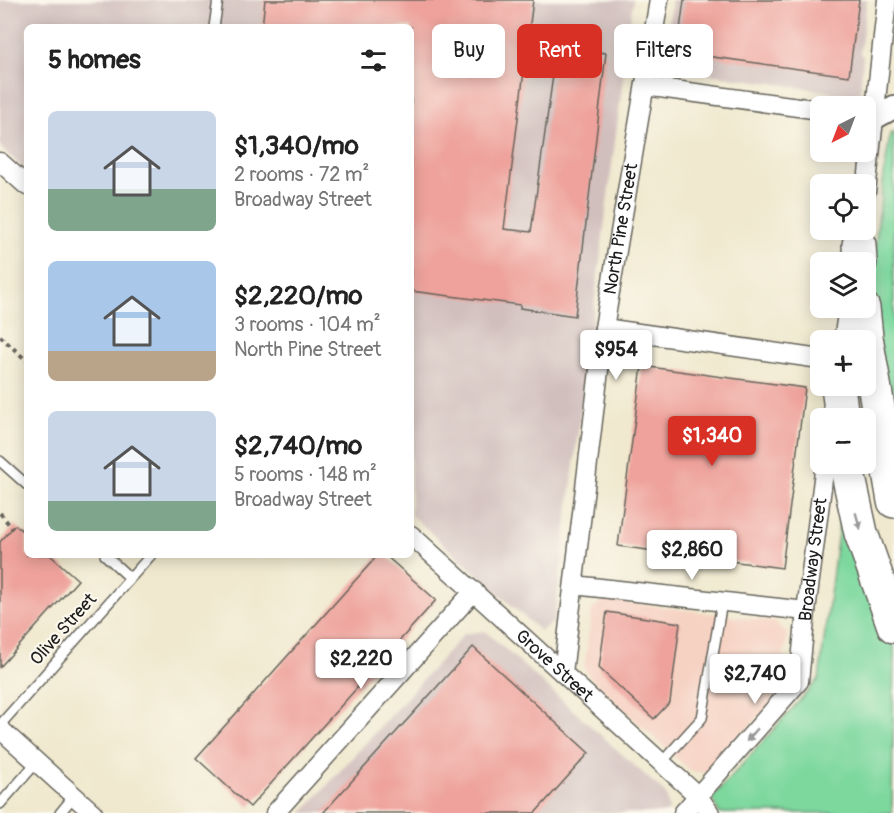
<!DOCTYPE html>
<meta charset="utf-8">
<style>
:root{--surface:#fff;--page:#f6f6f6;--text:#222;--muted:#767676;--accent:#d93025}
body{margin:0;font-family:Pangolin,sans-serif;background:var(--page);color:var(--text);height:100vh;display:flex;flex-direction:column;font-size:22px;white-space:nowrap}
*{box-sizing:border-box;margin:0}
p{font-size:20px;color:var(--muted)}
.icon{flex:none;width:33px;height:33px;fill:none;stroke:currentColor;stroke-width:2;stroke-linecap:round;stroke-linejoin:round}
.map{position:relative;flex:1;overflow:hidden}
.details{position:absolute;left:24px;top:24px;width:390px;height:534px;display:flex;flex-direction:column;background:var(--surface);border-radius:9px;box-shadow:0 3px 15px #0003}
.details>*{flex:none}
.guide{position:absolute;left:432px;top:24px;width:372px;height:54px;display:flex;gap:12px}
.needle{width:39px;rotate:222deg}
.controls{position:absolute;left:810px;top:96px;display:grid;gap:12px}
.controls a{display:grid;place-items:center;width:66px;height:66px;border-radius:9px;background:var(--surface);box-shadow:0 3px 15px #0003;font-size:30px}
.price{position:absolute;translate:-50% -51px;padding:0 14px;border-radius:6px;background:#fff;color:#222;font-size:20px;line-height:39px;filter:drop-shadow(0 2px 3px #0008)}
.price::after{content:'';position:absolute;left:50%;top:36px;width:18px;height:14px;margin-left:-9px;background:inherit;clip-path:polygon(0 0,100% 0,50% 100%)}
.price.selected{background:var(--accent);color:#fff}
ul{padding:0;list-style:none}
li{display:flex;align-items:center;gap:18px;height:150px;padding:0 24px}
li span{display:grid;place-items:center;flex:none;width:168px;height:120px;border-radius:9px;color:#555}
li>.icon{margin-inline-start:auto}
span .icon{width:72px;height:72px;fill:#fffc;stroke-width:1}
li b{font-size:26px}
h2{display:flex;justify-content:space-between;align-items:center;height:72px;padding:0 24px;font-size:26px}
.pill{padding:0 21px;border-radius:9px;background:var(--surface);box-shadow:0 3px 15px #0003;font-size:21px;line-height:54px}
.pill.selected{background:var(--accent);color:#fff}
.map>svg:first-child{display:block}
.built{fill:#f6d2c3}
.industrial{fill:#d1bfbd}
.green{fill:#7dd89e;stroke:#4c7a5d;stroke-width:1.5}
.building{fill:#eea29b}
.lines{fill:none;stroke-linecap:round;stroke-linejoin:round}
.service-casing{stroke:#66645b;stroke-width:12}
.minor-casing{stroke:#66645b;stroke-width:21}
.tertiary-casing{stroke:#66645b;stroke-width:26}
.motorway-casing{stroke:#66645b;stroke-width:36}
.path{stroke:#66645b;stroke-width:4;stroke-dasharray:4.5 4.5;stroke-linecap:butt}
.service{stroke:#fff;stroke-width:9}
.minor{stroke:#fff;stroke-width:18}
.tertiary{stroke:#fff;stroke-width:22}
.motorway{stroke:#fff;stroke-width:33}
.oneway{fill:#999}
.labels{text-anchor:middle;stroke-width:4.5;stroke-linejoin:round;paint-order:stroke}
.street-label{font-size:18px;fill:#1c1c1c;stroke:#fbf7ec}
</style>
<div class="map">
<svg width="894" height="813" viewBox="0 0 894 813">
<rect width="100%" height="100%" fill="#fbf7ec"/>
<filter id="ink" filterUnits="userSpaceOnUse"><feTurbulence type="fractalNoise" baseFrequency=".0167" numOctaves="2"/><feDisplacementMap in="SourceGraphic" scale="12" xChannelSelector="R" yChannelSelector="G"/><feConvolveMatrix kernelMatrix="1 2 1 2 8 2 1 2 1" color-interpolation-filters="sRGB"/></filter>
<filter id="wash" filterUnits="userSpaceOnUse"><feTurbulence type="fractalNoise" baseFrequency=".008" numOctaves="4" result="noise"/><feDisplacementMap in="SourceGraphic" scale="24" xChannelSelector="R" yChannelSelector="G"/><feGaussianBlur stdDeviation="1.35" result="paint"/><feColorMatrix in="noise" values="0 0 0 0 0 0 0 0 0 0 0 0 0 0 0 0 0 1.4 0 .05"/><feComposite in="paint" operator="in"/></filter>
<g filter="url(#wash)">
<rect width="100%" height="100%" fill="#f0e9cf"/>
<polygon class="built" points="603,599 775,622 788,634 777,692 769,705 707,773 690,771 591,679 584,668 592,610"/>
<g class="industrial">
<polygon points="0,0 633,0 554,622 540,631 411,515 411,27 27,27 27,171 0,147"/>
<polygon points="672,0 867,0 860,53 863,57 860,93 854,95 674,69 665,59"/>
<polygon points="485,631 666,794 669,810 666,813 302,813 464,634"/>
</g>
<g class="green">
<path d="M 894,132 L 894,432 C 888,403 880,374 876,346 C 867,275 880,204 890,134 Z"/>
<polygon points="841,509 894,643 892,813 719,813 712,798 819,679"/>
</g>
<g id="blocks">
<g class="building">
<polygon points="265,0 533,0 504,229 531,232 557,47 606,53 575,316 520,308 520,305 411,291 411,27 262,27"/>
<polygon points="684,0 859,0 849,76 677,52"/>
<polygon points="642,366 805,388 782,568 618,546"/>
<polygon points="15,525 27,535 27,555 50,555 78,580 0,667 0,542"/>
<polygon points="378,555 385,555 436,600 250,807 196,758"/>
<polygon points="607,612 680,623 670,702 654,719 599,668"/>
<polygon points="473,647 589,753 535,813 323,813"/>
</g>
</g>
</g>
<g filter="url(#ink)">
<use href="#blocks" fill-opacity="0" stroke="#66645b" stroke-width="1.5"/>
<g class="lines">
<g class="service-casing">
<g id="service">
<polyline points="214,27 218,0"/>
<polyline points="0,461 27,485"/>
<polyline points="105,555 130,578"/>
<polyline points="0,725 151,555"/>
<polyline points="662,762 702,718 722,602"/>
<polyline points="0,804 37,762"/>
<polyline points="60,813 74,796"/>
</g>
</g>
<g class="minor-casing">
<g id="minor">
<polyline points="645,86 820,110"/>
<polyline points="0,162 27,186"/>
<polyline points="866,192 887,0"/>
<polyline points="604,328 820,359"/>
<polyline points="843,340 848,308"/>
<path id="s1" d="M 411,535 L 698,796 L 710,813"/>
<polyline points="574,585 806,611"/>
<path id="s2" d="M 563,673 L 604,328 L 659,0"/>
<polyline points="0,729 93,813"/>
<polyline points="275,813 474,591"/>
<path id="s3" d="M 683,813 L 799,681 L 806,611 L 825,464"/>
</g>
</g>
<g class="tertiary-casing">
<polyline id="tertiary" points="876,117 894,107"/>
</g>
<g class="motorway-casing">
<g id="motorway">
<polyline points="859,245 860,262"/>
<polyline points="863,308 866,337 894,501"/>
<polyline points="838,386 842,418"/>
<polyline points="846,464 861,533 894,626"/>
</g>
</g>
<g class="path">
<polyline points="0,336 27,361"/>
<polyline points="0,513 12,528"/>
<polyline points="22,530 27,523"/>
</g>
<use href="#service" class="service"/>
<use href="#minor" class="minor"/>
<use href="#tertiary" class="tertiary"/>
<use href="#motorway" class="motorway"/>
</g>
<defs><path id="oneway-solid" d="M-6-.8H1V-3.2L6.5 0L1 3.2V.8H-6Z" transform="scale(1.5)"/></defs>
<g class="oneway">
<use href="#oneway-solid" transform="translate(858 521) rotate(74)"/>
<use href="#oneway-solid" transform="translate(752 735) rotate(131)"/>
</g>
</g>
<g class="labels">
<g class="street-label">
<text dy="6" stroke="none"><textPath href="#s2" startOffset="448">North Pine Street</textPath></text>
<text dy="6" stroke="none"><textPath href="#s3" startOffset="298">Broadway Street</textPath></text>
<text transform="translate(63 629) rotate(-48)" y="6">Olive Street</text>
<text dy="6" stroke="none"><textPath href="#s1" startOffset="194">Grove Street</textPath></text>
</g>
</g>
</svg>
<div class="controls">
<a><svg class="needle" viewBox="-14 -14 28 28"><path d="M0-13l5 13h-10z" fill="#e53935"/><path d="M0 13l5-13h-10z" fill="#767676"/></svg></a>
<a><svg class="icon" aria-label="locate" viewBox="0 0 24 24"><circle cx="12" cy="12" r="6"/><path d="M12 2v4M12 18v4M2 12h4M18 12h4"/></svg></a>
<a><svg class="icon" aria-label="layers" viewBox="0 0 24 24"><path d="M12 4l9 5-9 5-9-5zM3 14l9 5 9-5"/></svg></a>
<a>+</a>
<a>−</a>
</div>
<b class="price" style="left:616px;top:381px">$954</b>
<b class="price selected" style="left:712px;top:467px">$1,340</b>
<b class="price" style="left:692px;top:581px">$2,860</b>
<b class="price" style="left:361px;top:690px">$2,220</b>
<b class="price" style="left:755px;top:705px">$2,740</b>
<div class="guide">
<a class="pill">Buy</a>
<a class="pill selected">Rent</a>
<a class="pill">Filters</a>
</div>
<section class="details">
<h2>5 homes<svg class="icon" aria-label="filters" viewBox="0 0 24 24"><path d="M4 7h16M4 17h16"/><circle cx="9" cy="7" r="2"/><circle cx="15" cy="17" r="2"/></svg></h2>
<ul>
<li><span style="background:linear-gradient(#c9d6e8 65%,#7fa58c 0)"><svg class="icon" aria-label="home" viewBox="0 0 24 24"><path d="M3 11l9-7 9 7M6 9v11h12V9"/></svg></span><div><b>$1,340/mo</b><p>2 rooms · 72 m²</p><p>Broadway Street</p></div></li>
<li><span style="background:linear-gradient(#a9c7e8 75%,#b9a48a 0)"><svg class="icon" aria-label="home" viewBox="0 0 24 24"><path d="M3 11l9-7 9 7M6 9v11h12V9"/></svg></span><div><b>$2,220/mo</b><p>3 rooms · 104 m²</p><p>North Pine Street</p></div></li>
<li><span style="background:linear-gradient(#c9d6e8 75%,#7fa58c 0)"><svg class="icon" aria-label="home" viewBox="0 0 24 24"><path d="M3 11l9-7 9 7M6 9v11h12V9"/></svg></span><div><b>$2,740/mo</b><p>5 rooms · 148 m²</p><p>Broadway Street</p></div></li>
</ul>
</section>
</div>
